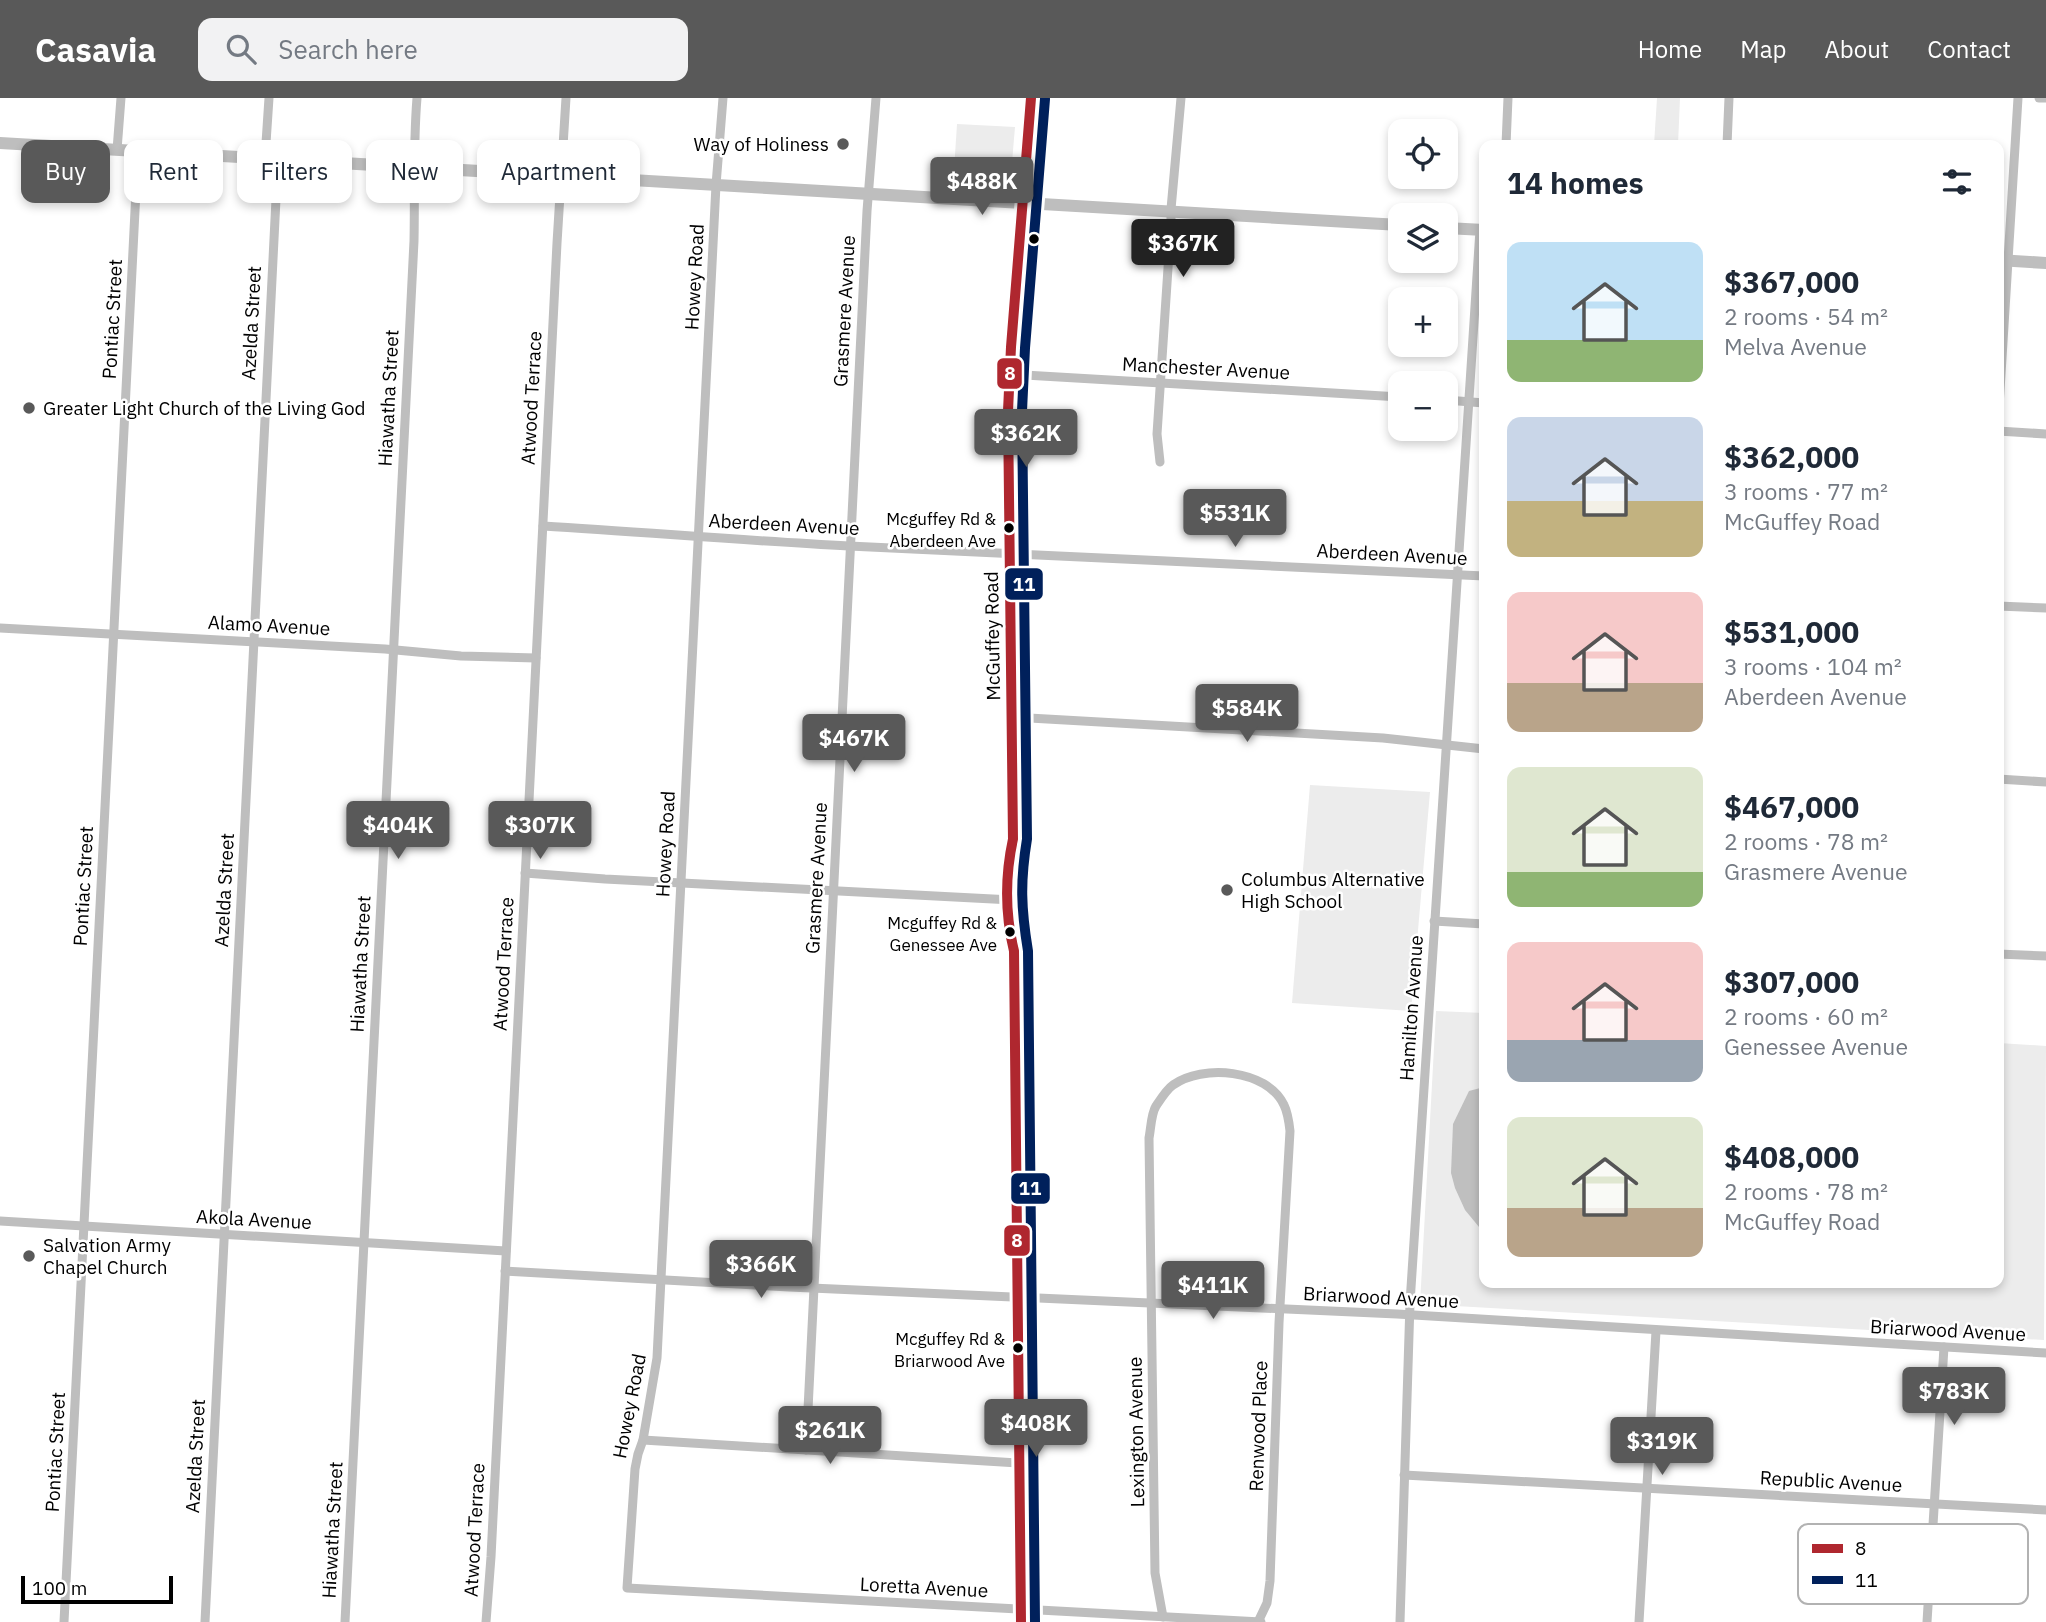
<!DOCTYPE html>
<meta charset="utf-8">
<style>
:root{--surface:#fff;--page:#f2f2f3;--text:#1f2937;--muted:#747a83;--accent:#595959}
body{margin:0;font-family:"IBM Plex Sans",sans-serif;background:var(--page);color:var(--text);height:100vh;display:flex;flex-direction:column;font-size:26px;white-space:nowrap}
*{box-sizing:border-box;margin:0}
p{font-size:23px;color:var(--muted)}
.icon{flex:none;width:38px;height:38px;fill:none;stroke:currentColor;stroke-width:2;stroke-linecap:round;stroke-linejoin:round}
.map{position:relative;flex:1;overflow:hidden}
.details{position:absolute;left:1479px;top:42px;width:525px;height:1148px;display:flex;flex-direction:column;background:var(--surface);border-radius:14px;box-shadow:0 4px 10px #0003}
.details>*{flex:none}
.guide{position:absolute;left:21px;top:42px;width:665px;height:63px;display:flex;gap:14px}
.tools{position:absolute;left:1388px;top:21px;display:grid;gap:14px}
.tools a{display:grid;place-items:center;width:70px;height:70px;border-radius:14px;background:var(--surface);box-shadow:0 4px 10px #0003;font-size:35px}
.scale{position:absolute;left:21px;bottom:18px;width:152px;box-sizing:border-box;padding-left:7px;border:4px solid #000;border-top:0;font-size:19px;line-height:24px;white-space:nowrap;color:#000;-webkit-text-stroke:5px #fff;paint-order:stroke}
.price{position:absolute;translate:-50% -60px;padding:0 16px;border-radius:7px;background:var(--accent);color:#fff;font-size:23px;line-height:46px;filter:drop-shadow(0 2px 4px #0008)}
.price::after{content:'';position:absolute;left:50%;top:42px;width:21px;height:16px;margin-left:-10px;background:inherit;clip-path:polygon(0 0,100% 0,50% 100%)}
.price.on{background:#222;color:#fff}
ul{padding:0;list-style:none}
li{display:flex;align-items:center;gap:21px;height:175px;padding:0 28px}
li span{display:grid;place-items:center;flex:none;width:196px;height:140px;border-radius:14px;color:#555}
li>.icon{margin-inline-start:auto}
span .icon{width:84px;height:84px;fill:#fffc;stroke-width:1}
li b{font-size:30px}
h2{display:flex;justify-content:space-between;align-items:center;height:84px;padding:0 28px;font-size:30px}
.chip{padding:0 24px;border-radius:14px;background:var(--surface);box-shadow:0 4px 10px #0003;font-size:24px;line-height:63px}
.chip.on{background:var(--accent);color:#fff}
header{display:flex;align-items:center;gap:42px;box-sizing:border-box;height:98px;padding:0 35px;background:var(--accent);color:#fff}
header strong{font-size:33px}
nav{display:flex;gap:38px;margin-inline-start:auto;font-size:24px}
.search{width:490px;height:63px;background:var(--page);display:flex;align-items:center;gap:18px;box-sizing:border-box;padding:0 24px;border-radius:14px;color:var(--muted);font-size:26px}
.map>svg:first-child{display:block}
.green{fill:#ececec}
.water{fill:#bfbfbf}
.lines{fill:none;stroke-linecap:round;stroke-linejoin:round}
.minor{stroke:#bebebe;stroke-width:9}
.tertiary{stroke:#bebebe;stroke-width:12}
.bus-1-casing{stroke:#fff;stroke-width:16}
.bus-2-casing{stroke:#fff;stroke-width:16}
.bus-1{stroke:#af272f;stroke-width:10}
.bus-2{stroke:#00205b;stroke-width:10}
.poi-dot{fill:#595959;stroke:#fff;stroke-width:2.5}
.bus-dot{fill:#000;stroke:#fff;stroke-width:2.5}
.labels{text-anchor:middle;stroke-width:5;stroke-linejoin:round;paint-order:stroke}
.bus-label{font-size:17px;fill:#000;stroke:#fff;text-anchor:end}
.poi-label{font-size:19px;fill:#000;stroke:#fff;text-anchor:start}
.street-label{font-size:19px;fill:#000;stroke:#fff}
.key{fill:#fff;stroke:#b2b2b2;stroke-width:2}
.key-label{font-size:19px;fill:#000}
.line-badge{stroke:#fff;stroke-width:2.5}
.badge-label{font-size:19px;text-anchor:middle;font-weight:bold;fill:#fff}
</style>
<header>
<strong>Casavia</strong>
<div class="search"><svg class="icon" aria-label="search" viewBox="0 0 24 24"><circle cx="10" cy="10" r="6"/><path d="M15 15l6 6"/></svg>Search here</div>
<nav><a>Home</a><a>Map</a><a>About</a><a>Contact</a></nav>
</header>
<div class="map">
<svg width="2046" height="1524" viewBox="0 0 2046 1524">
<rect width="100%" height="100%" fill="#fff"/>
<g class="green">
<polygon points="1657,0 1680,0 1678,47 1654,47"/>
<polygon points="957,26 1015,29 1010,88 1008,91 953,88"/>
<polygon points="1310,687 1430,694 1411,913 1292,905"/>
<polygon points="1436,913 1484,915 1484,1185 1998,1185 1999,945 2046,948 2044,1242 1420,1206"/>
</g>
<polygon class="water" points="1484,989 1484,1135 1465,1112 1455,1090 1451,1075 1453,1026 1469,993"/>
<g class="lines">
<g class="minor">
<polyline points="723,0 716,87 657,1260 643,1342 638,1356 635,1371 627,1490 1261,1524"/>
<polyline points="2039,0 2046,0"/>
<polyline points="1506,47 1508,0"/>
<polyline points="1727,47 1729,0"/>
<polyline points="117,52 121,0"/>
<polyline points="265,60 269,0"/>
<polyline points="1009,276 1400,299"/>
<polyline points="1446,302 1484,305"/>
<polyline points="1998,325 2018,0"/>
<polyline points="1998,333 2046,336"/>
<polyline points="1160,364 1157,336 1171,125 1171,111 1181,0"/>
<path d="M 543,428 C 645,434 747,443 849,448 C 1061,459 1272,467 1484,478"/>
<polyline points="1998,508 2046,510"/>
<polyline points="0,530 385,551 461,558 536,560"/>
<polyline points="1012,619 1383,640 1484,651"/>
<polyline points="1998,681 2046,684"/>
<polyline points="525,775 605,781 1012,802"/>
<polyline points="1434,823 1484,826"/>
<polyline points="1998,856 2046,858"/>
<polyline points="0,1123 506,1153"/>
<polyline points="505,1173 789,1189 1397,1216 2046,1255"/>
<polyline points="643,1342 1019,1365"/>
<polyline points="806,1352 867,113 876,0"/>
<polyline points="1404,1377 2046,1412"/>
<path d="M 1163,1519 L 1155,1475 L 1149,1040 C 1151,1030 1151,1016 1156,1008 C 1160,1002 1167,991 1173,987 C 1202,966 1267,971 1284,1007 C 1288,1015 1289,1024 1290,1033 L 1279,1225 L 1270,1483 L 1267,1505 L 1258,1524"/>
<polyline points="64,1524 138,53"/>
<polyline points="205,1524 278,61"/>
<path d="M 345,1524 L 414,143 C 415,95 413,48 417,0"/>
<polyline points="486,1524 491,1459 557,145 566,0"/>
<polyline points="1400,1524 1410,1205 1480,132"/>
<polyline points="1639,1524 1656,1233"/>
<polyline points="1927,1524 1944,1249"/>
</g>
<g class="tertiary">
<polyline points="0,45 1400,127"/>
<polyline points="1446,130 1484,132"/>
<polyline points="1998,162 2046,165"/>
<path d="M 1013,742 C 1023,771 1021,823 1014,853 L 1021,1524"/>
<path d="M 1014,853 C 1005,821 1004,774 1013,741 L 1008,313 L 1011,249 L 1031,0"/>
</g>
<g class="bus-1-casing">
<path id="bus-1" d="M 1021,1524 L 1014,853 C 1005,816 1005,778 1013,741 L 1008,313 L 1011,249 L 1031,0"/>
</g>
<g class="bus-2-casing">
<path id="bus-2" d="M 1035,1524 L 1028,853 C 1021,810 1020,784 1027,741 L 1022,313 L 1025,250 L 1045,1"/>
</g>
<use href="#bus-1" class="bus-1"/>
<use href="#bus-2" class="bus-2"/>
</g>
<g class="poi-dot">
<circle cx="843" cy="46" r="7"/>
<circle cx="29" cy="310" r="7"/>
<circle cx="1227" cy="792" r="7"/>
<circle cx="29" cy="1158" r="7"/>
</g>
<g class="bus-dot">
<circle cx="1034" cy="141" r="6"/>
<circle cx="1009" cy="430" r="6"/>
<circle cx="1010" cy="834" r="6"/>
<circle cx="1018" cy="1250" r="6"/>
</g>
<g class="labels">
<g class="bus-label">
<text x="996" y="427">Mcguffey Rd &amp;<tspan x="996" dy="22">Aberdeen Ave</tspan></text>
<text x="997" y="831">Mcguffey Rd &amp;<tspan x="997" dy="22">Genessee Ave</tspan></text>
<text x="1005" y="1247">Mcguffey Rd &amp;<tspan x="1005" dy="22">Briarwood Ave</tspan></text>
</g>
<g class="poi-label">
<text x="829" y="53" text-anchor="end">Way of Holiness</text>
<text x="43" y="317">Greater Light Church of the Living God</text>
<text x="1241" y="788">Columbus Alternative<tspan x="1241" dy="22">High School</tspan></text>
<text x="43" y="1154">Salvation Army<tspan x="43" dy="22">Chapel Church</tspan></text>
</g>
<g class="street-label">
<text transform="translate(694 179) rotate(-87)" y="7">Howey Road</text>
<text transform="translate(844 213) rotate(-87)" y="7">Grasmere Avenue</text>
<text transform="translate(112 221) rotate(-87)" y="7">Pontiac Street</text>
<text transform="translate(251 225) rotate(-87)" y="7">Azelda Street</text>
<text transform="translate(1206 270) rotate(3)" y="7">Manchester Avenue</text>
<text transform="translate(388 300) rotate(-87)" y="7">Hiawatha Street</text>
<text transform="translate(531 300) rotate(-87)" y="7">Atwood Terrace</text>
<text transform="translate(784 426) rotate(3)" y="7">Aberdeen Avenue</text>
<text transform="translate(1392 456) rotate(3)" y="7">Aberdeen Avenue</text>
<text transform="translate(269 527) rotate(3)" y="7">Alamo Avenue</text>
<text transform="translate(992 538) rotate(-91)" y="7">McGuffey Road</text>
<text transform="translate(665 746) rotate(-87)" y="7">Howey Road</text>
<text transform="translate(816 780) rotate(-87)" y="7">Grasmere Avenue</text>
<text transform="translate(83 788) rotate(-87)" y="7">Pontiac Street</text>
<text transform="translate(224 792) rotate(-87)" y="7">Azelda Street</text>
<text transform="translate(360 866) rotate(-87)" y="7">Hiawatha Street</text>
<text transform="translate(503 866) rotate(-87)" y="7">Atwood Terrace</text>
<text transform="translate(1411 910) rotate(-86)" y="7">Hamilton Avenue</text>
<text transform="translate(254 1121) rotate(3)" y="7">Akola Avenue</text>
<text transform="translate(1381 1199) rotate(3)" y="7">Briarwood Avenue</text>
<text transform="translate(1948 1232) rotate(3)" y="7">Briarwood Avenue</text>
<text transform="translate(629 1308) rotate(-79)" y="7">Howey Road</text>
<text transform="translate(1258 1328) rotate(-88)" y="7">Renwood Place</text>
<text transform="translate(1136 1334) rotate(-91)" y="7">Lexington Avenue</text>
<text transform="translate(55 1354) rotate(-87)" y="7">Pontiac Street</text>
<text transform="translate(195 1358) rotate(-87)" y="7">Azelda Street</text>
<text transform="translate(1831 1383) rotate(3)" y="7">Republic Avenue</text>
<text transform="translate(332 1432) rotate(-87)" y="7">Hiawatha Street</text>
<text transform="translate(474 1432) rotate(-87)" y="7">Atwood Terrace</text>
<text transform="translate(924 1489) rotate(3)" y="7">Loretta Avenue</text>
</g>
</g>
<rect x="1798" y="1426" width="230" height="80" rx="10" class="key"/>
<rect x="1812" y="1446" width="31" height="9" fill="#af272f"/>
<rect x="1812" y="1478" width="31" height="8" fill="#00205b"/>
<g class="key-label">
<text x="1855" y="1457">8</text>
<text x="1855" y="1489">11</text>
</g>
<g class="line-badge">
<rect x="996" y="259" width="27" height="33" rx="7" fill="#af272f"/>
<rect x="1004" y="469" width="40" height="34" rx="7" fill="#00205b"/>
<rect x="1010" y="1074" width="41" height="33" rx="7" fill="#00205b"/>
<rect x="1003" y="1126" width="28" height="33" rx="7" fill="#af272f"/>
</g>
<g class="badge-label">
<text x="1010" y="282">8</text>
<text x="1024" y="493">11</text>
<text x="1030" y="1097">11</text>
<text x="1017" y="1149">8</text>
</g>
</svg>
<div class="tools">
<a><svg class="icon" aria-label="locate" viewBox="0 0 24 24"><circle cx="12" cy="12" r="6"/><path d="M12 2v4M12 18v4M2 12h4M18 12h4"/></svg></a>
<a><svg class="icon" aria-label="layers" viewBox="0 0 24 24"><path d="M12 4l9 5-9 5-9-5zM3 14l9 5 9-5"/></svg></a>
<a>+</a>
<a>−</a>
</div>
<div class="scale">100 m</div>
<b class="price" style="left:982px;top:119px">$488K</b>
<b class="price on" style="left:1183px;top:181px">$367K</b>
<b class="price" style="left:1026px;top:371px">$362K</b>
<b class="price" style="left:1235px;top:451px">$531K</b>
<b class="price" style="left:1247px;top:646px">$584K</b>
<b class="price" style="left:854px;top:676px">$467K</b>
<b class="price" style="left:398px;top:763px">$404K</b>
<b class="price" style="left:540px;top:763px">$307K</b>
<b class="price" style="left:761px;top:1202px">$366K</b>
<b class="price" style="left:1213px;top:1223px">$411K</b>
<b class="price" style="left:1954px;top:1329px">$783K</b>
<b class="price" style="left:1036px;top:1361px">$408K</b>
<b class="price" style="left:830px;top:1368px">$261K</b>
<b class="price" style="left:1662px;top:1379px">$319K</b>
<div class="guide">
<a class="chip on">Buy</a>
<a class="chip">Rent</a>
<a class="chip">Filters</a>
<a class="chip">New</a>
<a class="chip">Apartment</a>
</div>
<section class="details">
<h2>14 homes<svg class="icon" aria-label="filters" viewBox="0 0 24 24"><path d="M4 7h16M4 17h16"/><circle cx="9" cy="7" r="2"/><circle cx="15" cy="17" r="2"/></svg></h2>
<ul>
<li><span style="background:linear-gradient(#bfe0f5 70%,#8fb573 0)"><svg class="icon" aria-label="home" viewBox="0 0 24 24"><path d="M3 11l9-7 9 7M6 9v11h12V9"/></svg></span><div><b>$367,000</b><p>2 rooms · 54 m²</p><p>Melva Avenue</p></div></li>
<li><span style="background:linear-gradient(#c9d6e8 60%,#c2b280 0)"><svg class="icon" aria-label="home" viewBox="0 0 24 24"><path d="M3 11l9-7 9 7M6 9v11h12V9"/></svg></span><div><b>$362,000</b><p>3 rooms · 77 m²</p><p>McGuffey Road</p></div></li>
<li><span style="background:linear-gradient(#f6c9c9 65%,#b9a48a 0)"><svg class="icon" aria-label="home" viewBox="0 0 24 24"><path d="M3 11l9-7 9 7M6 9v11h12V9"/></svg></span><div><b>$531,000</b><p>3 rooms · 104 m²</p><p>Aberdeen Avenue</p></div></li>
<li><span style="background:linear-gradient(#dfe7d0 75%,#8fb573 0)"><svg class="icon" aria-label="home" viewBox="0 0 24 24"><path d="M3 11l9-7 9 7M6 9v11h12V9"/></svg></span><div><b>$467,000</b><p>2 rooms · 78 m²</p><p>Grasmere Avenue</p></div></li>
<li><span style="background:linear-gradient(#f6c9c9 70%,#9aa5b1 0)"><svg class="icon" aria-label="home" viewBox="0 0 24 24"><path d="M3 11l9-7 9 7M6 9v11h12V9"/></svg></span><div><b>$307,000</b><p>2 rooms · 60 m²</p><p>Genessee Avenue</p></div></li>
<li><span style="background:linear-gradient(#dfe7d0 65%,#b9a48a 0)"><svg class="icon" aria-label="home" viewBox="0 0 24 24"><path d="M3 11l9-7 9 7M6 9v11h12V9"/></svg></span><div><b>$408,000</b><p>2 rooms · 78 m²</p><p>McGuffey Road</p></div></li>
</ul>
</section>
</div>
